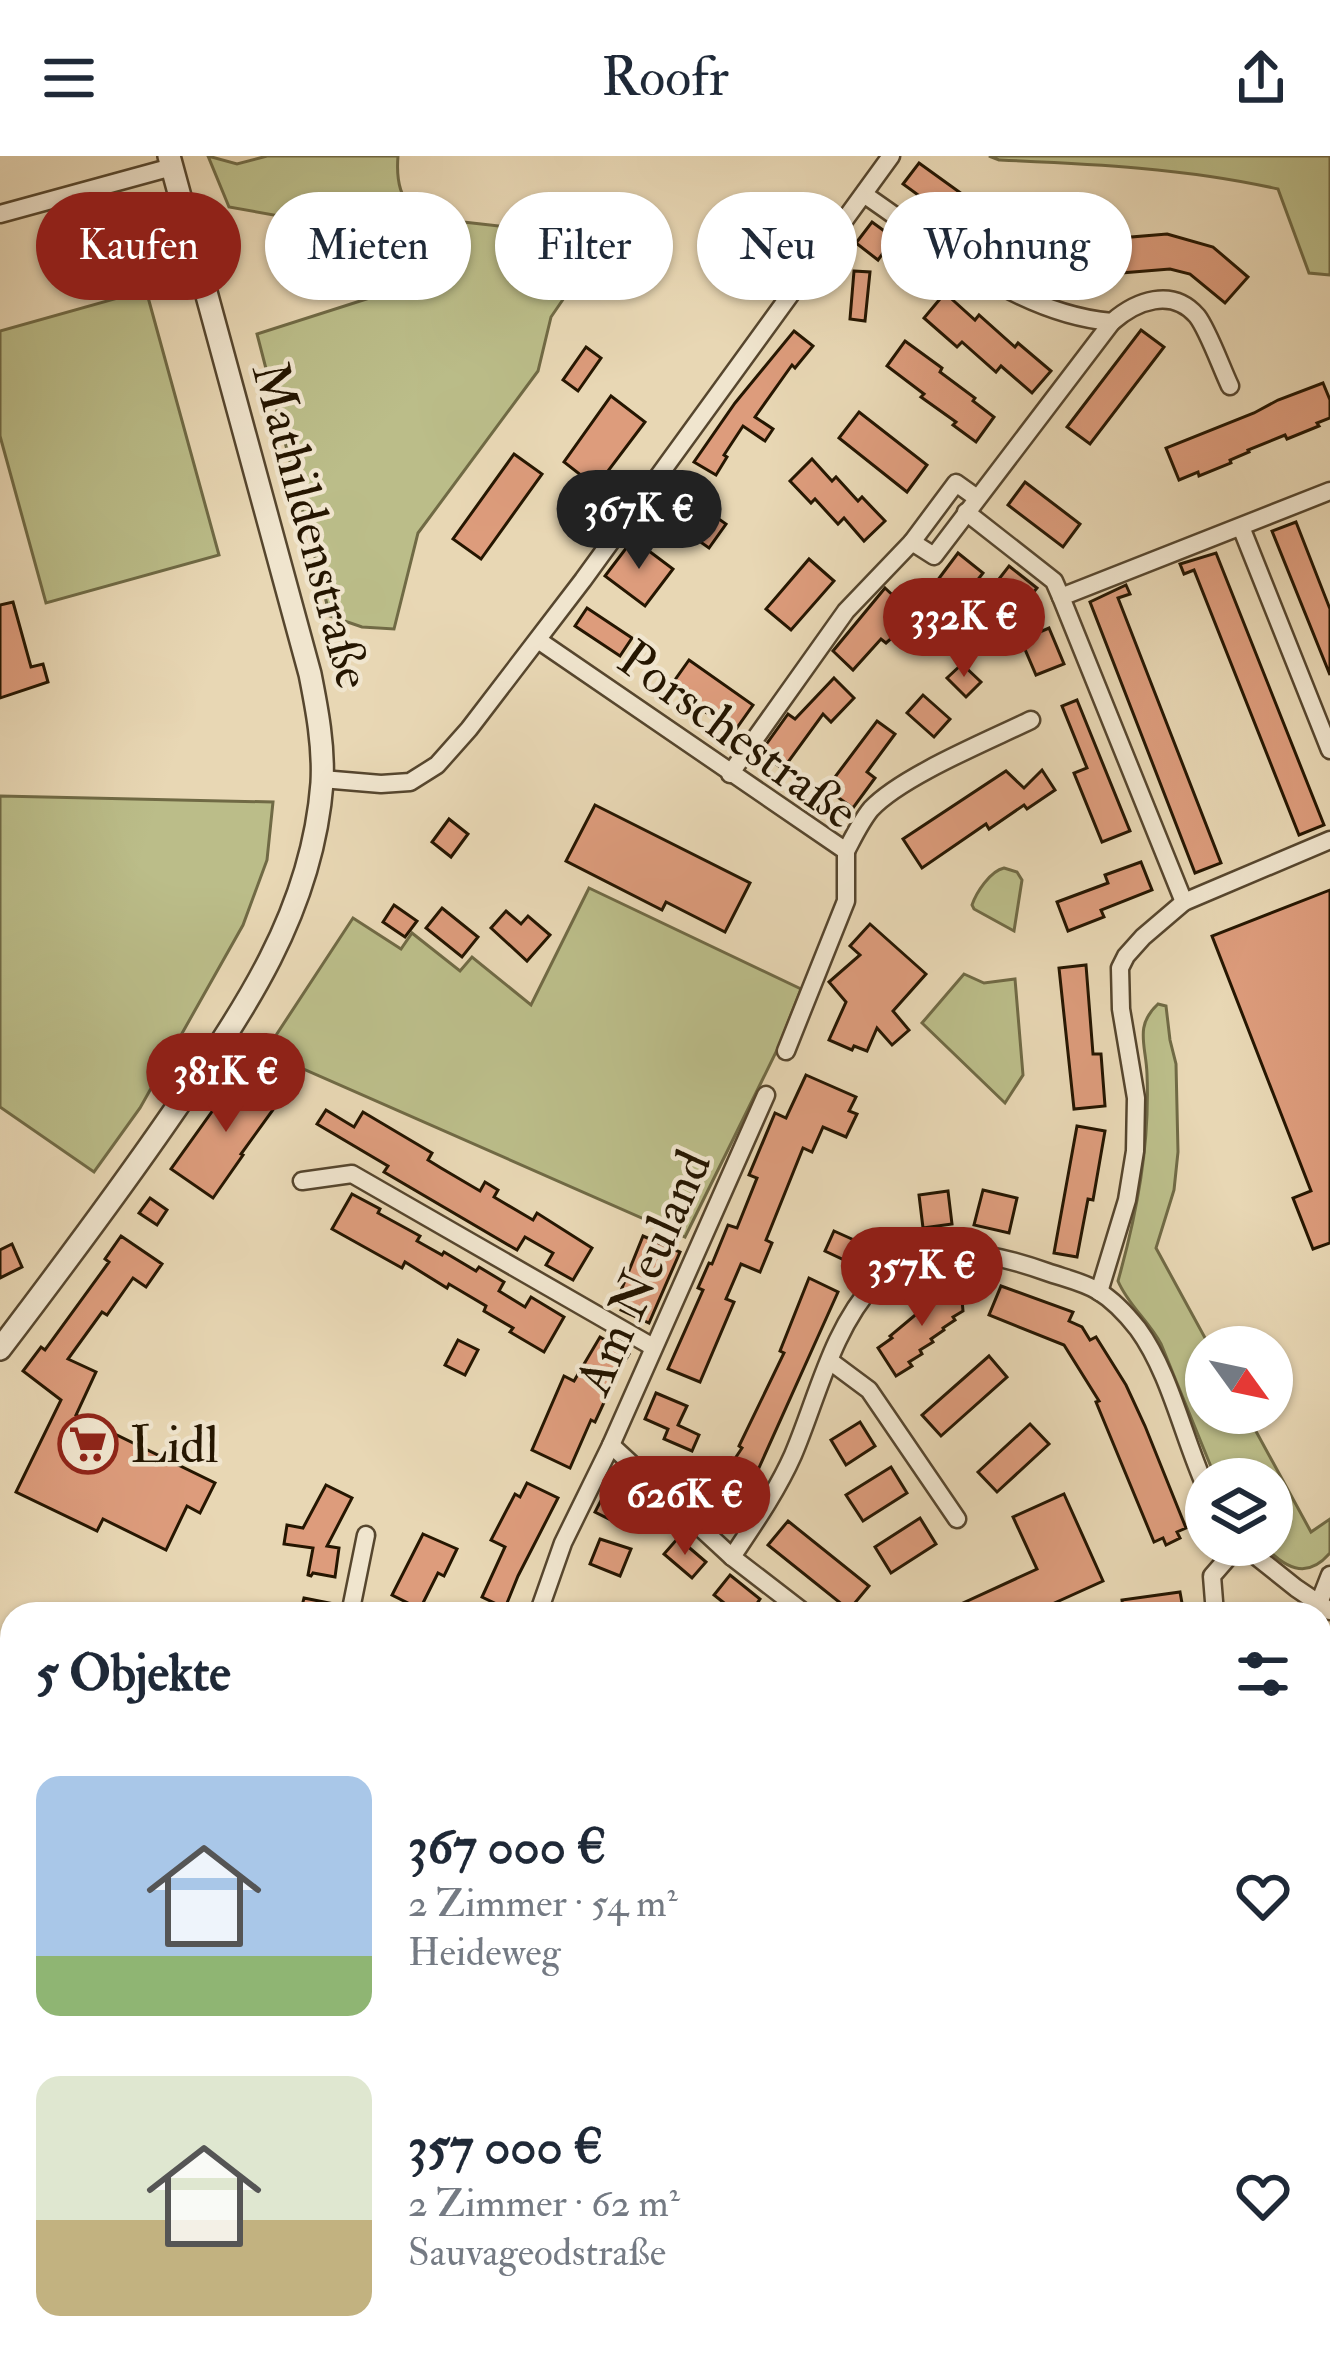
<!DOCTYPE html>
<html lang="de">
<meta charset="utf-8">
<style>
:root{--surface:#fff;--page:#f6f6f7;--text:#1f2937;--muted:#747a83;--accent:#8f2418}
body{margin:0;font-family:"IM FELL Double Pica",serif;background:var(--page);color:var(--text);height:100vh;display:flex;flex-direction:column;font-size:45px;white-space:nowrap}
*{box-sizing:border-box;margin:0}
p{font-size:39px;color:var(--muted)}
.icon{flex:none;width:66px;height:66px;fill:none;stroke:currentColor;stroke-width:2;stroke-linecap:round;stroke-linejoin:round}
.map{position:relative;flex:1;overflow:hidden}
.details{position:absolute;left:0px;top:1446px;width:1332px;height:771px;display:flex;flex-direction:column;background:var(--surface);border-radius:36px 36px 0 0;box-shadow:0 3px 9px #0004}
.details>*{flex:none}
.hud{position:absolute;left:36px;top:36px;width:1260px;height:108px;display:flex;gap:24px}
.needle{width:78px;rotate:123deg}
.tools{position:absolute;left:1185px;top:1170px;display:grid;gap:24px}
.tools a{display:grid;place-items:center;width:108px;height:108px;border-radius:50%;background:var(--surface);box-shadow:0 3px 9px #0004;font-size:60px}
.price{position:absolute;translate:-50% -102px;padding:0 27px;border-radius:42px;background:var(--accent);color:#fff;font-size:39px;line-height:78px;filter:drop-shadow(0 3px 6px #0008)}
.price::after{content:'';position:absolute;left:50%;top:72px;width:36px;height:27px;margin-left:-18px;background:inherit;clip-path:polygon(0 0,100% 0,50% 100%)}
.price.selected{background:#222;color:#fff}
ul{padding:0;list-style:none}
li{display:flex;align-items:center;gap:36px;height:300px;padding:0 36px}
li span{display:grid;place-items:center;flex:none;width:336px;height:240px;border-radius:24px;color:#555}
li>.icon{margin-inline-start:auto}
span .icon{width:144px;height:144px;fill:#fffc;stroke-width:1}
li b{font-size:51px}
h2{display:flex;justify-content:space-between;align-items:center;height:144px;padding:0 36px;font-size:51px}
.tag{padding:0 42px;border-radius:54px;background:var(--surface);box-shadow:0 3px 9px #0004;font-size:42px;line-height:108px}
.tag.selected{background:var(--accent);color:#fff}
header{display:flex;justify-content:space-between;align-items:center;height:156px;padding:0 36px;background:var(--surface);font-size:54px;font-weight:600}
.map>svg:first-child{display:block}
.green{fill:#bbbd89;stroke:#706a45;stroke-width:3}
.building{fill:#dd9c7c;stroke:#251601;stroke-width:3}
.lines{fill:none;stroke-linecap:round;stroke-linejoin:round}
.minor-casing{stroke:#56462e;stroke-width:21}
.tertiary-casing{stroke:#56462e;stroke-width:26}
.minor{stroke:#f0e5ce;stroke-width:16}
.tertiary{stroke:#f0e5ce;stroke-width:21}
.labels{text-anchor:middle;stroke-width:9;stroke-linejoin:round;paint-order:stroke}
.street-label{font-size:51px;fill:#251601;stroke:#f0e5ce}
.poi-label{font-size:51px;fill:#251601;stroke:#f0e5ce;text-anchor:start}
</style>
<header><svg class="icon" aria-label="menu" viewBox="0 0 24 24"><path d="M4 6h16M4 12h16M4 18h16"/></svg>Roofr<svg class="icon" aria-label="share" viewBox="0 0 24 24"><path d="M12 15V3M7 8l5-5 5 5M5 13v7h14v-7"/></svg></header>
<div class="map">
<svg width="1330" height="2215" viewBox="0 0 1330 2215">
<rect width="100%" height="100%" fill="#e8d7b4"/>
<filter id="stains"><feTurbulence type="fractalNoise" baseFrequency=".00167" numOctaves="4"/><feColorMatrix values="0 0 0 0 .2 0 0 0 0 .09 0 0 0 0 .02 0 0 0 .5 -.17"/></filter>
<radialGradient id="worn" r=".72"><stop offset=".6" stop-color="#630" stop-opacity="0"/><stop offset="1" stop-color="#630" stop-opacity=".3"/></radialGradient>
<g class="green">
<path d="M 208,0 L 237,8 L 267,0 L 398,0 C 396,24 400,45 419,61 L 605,82 L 551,161 L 538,215 L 418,377 L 394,473 L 362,471 L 330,460 L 257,178 L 382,138 L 405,135 L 401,103 L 321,117 L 313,66 L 229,51 Z"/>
<path d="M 989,0 L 1330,0 L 1330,119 L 1309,117 L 1278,33 C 1186,12 1092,8 999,4 Z"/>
<polygon points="146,134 219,399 46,447 0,280 0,175"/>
<polygon points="0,640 273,646 267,704 243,769 140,952 94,1016 0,951"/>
<path d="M 1004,712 L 1017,716 L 1022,724 L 1014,775 L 974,753 L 972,749 C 976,737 990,715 1004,712 Z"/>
<polygon points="589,732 801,833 779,890 685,1081 265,896 353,762 401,793 412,777 460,815 472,801 531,849"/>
<polygon points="964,818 984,827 1015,823 1023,919 1005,947 922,867"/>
<path d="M 1158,848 L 1166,850 L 1170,884 L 1176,908 L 1178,996 L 1174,1034 L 1156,1092 L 1210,1191 L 1206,1191 L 1206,1257 L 1246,1257 L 1311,1376 L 1330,1363 L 1330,1397 C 1305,1426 1285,1410 1262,1389 L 1272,1389 L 1272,1323 L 1216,1323 L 1161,1188 C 1149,1165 1128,1149 1118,1125 C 1137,1057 1150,989 1147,918 C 1146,889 1134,870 1158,848 Z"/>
</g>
<g class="building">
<polygon points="919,7 1012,74 996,96 903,28"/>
<polygon points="872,66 894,82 878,104 856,87"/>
<polygon points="1167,78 1213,91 1248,121 1225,147 1190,118 1170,113 1071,121 1071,118 1040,116 1040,113 1025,113 1025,80 1041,80 1041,84 1056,84 1056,88 1073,88 1073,92 1120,91 1120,82"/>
<polygon points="400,102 406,135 382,138 377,106"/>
<polygon points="854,115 870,116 865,165 850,163"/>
<polygon points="945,137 975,164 979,159 1015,191 1018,187 1051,215 1032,237 1001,210 996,216 962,186 957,191 924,162"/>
<polygon points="1141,174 1164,191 1090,288 1067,271"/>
<polygon points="794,175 813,190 795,212 792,209 755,261 773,273 765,285 743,270 724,299 727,301 716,319 694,306 735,247"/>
<polygon points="905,185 942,212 940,216 975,242 973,245 994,261 976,286 953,269 956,266 921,241 924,238 887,210"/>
<polygon points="586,191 601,202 578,235 563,224"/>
<polygon points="1323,227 1330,244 1330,262 1317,267 1319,270 1287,283 1285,279 1248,294 1249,296 1230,304 1231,307 1199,320 1198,316 1179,324 1166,292 1254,257 1278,244"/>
<polygon points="611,240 645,266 596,331 564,306"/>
<polygon points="859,256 927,309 907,336 839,282"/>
<polygon points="514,298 542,318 481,403 453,383"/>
<polygon points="812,303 832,325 836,321 858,345 862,341 885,365 864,385 844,362 838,368 815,343 811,347 790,325"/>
<polygon points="1025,326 1080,368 1063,391 1008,349"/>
<polygon points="689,342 726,368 709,392 672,366"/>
<polygon points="1296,366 1330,453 1330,519 1272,375"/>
<polygon points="633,383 673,413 645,450 605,420"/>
<polygon points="958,397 983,417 953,456 928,437"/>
<polygon points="1216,397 1324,669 1299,679 1194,414 1184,418 1180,408"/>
<polygon points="809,403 834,425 791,474 766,453"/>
<polygon points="1009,410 1037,432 1020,453 992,432"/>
<polygon points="1126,429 1130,438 1118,442 1221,707 1195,717 1090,446"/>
<polygon points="885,432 916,461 886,487 881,483 853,514 833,495"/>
<polygon points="13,446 31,511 43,508 48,526 0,542 0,449"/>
<polygon points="587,452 632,482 620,500 575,470"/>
<polygon points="1049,472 1064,508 1036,519 1021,484"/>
<polygon points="689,504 753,549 734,576 670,531"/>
<polygon points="962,508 981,526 966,541 947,522"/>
<polygon points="834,522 854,542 831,566 823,558 783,613 760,597 788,558 795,563"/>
<polygon points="923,539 950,563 934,581 907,557"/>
<polygon points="1077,544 1130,675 1102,686 1074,617 1087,612 1062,550"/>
<polygon points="877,565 895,578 867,616 875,622 853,652 826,633"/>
<polygon points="1042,614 1055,634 1027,653 1024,649 989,673 986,668 922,712 903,683 1006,615 1024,632"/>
<polygon points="595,649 750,727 725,776 666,746 662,754 566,705"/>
<polygon points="449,663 468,678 451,701 432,686"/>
<polygon points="1141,706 1152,734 1101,754 1104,761 1068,775 1057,746 1108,727 1105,719"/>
<polygon points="1330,734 1330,1087 1313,1093 1293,1042 1311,1035 1212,780"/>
<polygon points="394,749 417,765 405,781 383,766"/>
<polygon points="442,752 478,781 462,801 426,772"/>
<polygon points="506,755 521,768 528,760 550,779 527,805 491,772"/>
<polygon points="870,768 926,818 893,855 909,874 892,889 877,872 867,895 854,890 852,894 829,884 846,846 829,826 860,799 850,790"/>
<polygon points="1086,809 1093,898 1101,898 1105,950 1074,953 1059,812"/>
<polygon points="241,915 280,944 241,998 243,999 213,1042 171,1013"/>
<polygon points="806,919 856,941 849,955 857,958 846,981 823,971 812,996 803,992 766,1084 772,1087 760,1116 741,1108 726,1143 734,1146 700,1226 668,1213 703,1134 698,1132 709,1107 712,1108 728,1069 737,1072 757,1022 749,1019 775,957 786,962"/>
<polygon points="326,954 354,971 363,956 432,997 428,1004 441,1012 480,1035 485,1026 498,1034 494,1041 533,1064 537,1057 592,1092 573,1124 546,1109 553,1097 525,1081 517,1094 384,1016 388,1010 317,968"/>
<polygon points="1077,970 1105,975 1093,1044 1088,1043 1077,1101 1054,1097"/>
<polygon points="983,1034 1017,1042 1009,1077 974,1069"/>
<polygon points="948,1035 952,1068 923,1072 919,1039"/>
<polygon points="352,1038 380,1053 378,1057 420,1080 417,1085 442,1099 444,1096 476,1115 479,1111 504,1126 499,1135 525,1151 531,1141 564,1161 544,1196 510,1176 513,1172 484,1155 486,1150 449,1128 447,1132 405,1106 402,1112 332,1073"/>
<polygon points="150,1042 167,1054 157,1069 139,1057"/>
<polygon points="834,1075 865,1089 855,1109 825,1095"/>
<polygon points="121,1080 162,1108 146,1131 133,1122 107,1159 102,1156 68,1203 96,1216 76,1259 215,1327 200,1357 187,1350 166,1394 103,1363 97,1375 16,1336 61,1244 23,1215 41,1191 45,1194 109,1106 105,1103"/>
<polygon points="643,1080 680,1096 649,1167 621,1154 625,1145 618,1142"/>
<polygon points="12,1088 22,1111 0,1122 0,1094"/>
<polygon points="809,1122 838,1136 753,1325 735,1353 712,1337 742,1292 739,1290 784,1197 780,1195"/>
<polygon points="949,1125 962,1144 963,1155 953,1161 955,1164 943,1172 944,1174 931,1183 933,1186 920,1194 922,1198 909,1206 912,1210 896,1220 878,1192 892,1182 890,1180 926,1150 924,1146 937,1138 934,1134"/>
<polygon points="1001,1130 1073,1156 1069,1165 1082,1171 1090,1184 1096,1181 1126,1229 1145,1270 1186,1372 1177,1376 1180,1382 1166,1389 1163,1382 1154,1386 1096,1246 1099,1245 1064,1189 989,1159"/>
<polygon points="600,1181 629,1198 605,1239 607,1240 595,1266 591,1264 570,1312 532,1294 564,1220 574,1225"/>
<polygon points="458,1184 478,1194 465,1219 445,1209"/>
<polygon points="989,1200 1007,1221 941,1280 922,1259"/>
<polygon points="656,1237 687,1250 678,1269 699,1279 692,1295 664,1283 668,1273 645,1263"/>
<polygon points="860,1266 875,1290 846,1309 831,1284"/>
<polygon points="1030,1268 1049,1288 997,1336 978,1316"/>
<polygon points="891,1311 907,1337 863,1365 846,1339"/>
<polygon points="527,1327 558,1342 518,1420 505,1452 482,1441 505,1391 491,1384 515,1338 520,1341"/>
<polygon points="610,1327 628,1336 613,1365 595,1356"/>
<polygon points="326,1329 352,1342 327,1390 339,1392 335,1421 313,1417 311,1420 308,1419 313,1392 284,1388 287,1369 303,1372"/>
<polygon points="1064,1338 1103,1425 1030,1458 939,1458 1037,1413 1013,1361"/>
<polygon points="920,1362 936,1388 891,1417 875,1391"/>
<polygon points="788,1365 869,1430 849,1454 768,1389"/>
<polygon points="423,1378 457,1393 444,1420 438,1417 420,1453 392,1439"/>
<polygon points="678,1382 706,1406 692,1422 664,1398"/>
<polygon points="600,1383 631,1393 620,1420 590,1408"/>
<polygon points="730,1419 760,1443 758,1446 774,1458 738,1458 714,1439"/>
<polygon points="1180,1436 1184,1458 1124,1458 1122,1444"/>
<polygon points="304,1442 339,1449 338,1458 300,1458"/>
</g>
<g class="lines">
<g class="minor-casing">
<g id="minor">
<path d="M 865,39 C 940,90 1018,158 1112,166 C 1136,145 1172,131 1197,160 C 1208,174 1221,211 1230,230"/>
<polyline points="0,58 172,11"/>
<polyline points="966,356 1054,425 1061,441"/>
<polyline points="1241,371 1330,594"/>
<polyline points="912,386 956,327 977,342"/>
<polyline points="538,484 846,695 846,745 786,895"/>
<polyline points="730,618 846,455 912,386 934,400 1112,166"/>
<polyline points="322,623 381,628 410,626 437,609 469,573 583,424 891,0"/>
<path d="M 846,695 C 853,682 861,665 871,653 C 902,620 988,585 1031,564"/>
<polyline points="1184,746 1061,441 1330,335"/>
<polyline points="302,1025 352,1018 653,1191"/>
<polyline points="1099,1136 1127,1044 1135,995 1136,942 1121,853 1120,812 1126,800 1143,781 1184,746 1330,684"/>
<polyline points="830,1205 869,1234 957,1363"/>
<polyline points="611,1289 732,1401 806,1458"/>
<polyline points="1242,1389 1296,1432 1330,1455"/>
<path d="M 732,1401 C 754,1368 777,1335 793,1299 C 817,1243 832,1173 875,1127 C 920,1079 994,1097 1047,1116 C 1064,1122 1083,1126 1098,1135 C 1113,1144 1127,1159 1138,1173 C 1170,1217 1183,1281 1206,1332"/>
<polyline points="1319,1447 1330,1419"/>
<polyline points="350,1458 366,1379"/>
<polyline points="538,1458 563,1387 611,1289 766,939"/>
<polyline points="1215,1458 1212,1420 1239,1389"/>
<polyline points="0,1717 12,1771"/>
<polyline points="0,2016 12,2013"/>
<polyline points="106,2205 108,2215"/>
<polyline points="380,2205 393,2215"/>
<polyline points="157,2215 164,2205"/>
<polyline points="748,2215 760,2205"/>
<polyline points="1087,2215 1094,2205"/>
</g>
</g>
<g class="tertiary-casing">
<g id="tertiary">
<path d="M 0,1193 C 57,1118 114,1042 168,964 C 241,859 312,759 322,627 C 324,590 317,553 310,518 L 169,0"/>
<polyline points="0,1653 12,1657"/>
<polyline points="1320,1735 1330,1733"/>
</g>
</g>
<use href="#minor" class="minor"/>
<use href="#tertiary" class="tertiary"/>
</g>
<defs>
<g id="supermarket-ring" transform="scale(3)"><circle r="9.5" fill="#f0e5ce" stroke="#8f2418" stroke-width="1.5"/><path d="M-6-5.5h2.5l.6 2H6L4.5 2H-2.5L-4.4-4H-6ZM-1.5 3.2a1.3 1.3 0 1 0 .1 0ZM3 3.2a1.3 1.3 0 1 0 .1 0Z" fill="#8f2418"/></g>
</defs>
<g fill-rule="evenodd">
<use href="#supermarket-ring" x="88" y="1288"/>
</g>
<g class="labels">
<g class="street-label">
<text transform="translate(313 369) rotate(75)" y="18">Mathildenstraße</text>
<text transform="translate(739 578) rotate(36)" y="18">Porschestraße</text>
<text transform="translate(642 1116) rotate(-66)" y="18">Am Neuland</text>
</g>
<g class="poi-label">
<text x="130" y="1306">Lidl</text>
</g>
</g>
<rect width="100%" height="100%" filter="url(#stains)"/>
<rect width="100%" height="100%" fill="url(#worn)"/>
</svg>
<div class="tools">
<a><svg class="needle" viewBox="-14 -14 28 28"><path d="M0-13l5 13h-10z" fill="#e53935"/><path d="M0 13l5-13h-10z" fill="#747a83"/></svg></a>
<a><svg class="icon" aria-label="layers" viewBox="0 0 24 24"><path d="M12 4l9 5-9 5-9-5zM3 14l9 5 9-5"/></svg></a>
</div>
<b class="price selected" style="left:639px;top:416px">367K €</b>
<b class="price" style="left:964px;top:524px">332K €</b>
<b class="price" style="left:226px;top:979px">381K €</b>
<b class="price" style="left:922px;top:1173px">357K €</b>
<b class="price" style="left:685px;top:1402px">626K €</b>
<div class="hud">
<a class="tag selected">Kaufen</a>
<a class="tag">Mieten</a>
<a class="tag">Filter</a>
<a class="tag">Neu</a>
<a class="tag">Wohnung</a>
</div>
<section class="details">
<h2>5 Objekte<svg class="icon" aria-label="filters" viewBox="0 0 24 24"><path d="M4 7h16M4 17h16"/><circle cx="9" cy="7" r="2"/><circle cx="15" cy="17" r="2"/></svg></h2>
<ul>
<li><span style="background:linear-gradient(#a9c7e8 75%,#8fb573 0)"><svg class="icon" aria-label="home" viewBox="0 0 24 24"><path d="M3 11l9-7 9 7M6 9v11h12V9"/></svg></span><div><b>367 000 €</b><p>2 Zimmer · 54 m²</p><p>Heideweg</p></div><svg class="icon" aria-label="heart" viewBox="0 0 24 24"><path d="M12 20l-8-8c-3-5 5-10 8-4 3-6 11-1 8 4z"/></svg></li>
<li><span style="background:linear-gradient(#dfe7d0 60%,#c2b280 0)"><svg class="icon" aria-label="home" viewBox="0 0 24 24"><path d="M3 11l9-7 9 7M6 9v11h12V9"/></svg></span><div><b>357 000 €</b><p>2 Zimmer · 62 m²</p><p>Sauvageodstraße</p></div><svg class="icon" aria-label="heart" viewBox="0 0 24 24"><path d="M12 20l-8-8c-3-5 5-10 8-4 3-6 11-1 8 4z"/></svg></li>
</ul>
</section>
</div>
